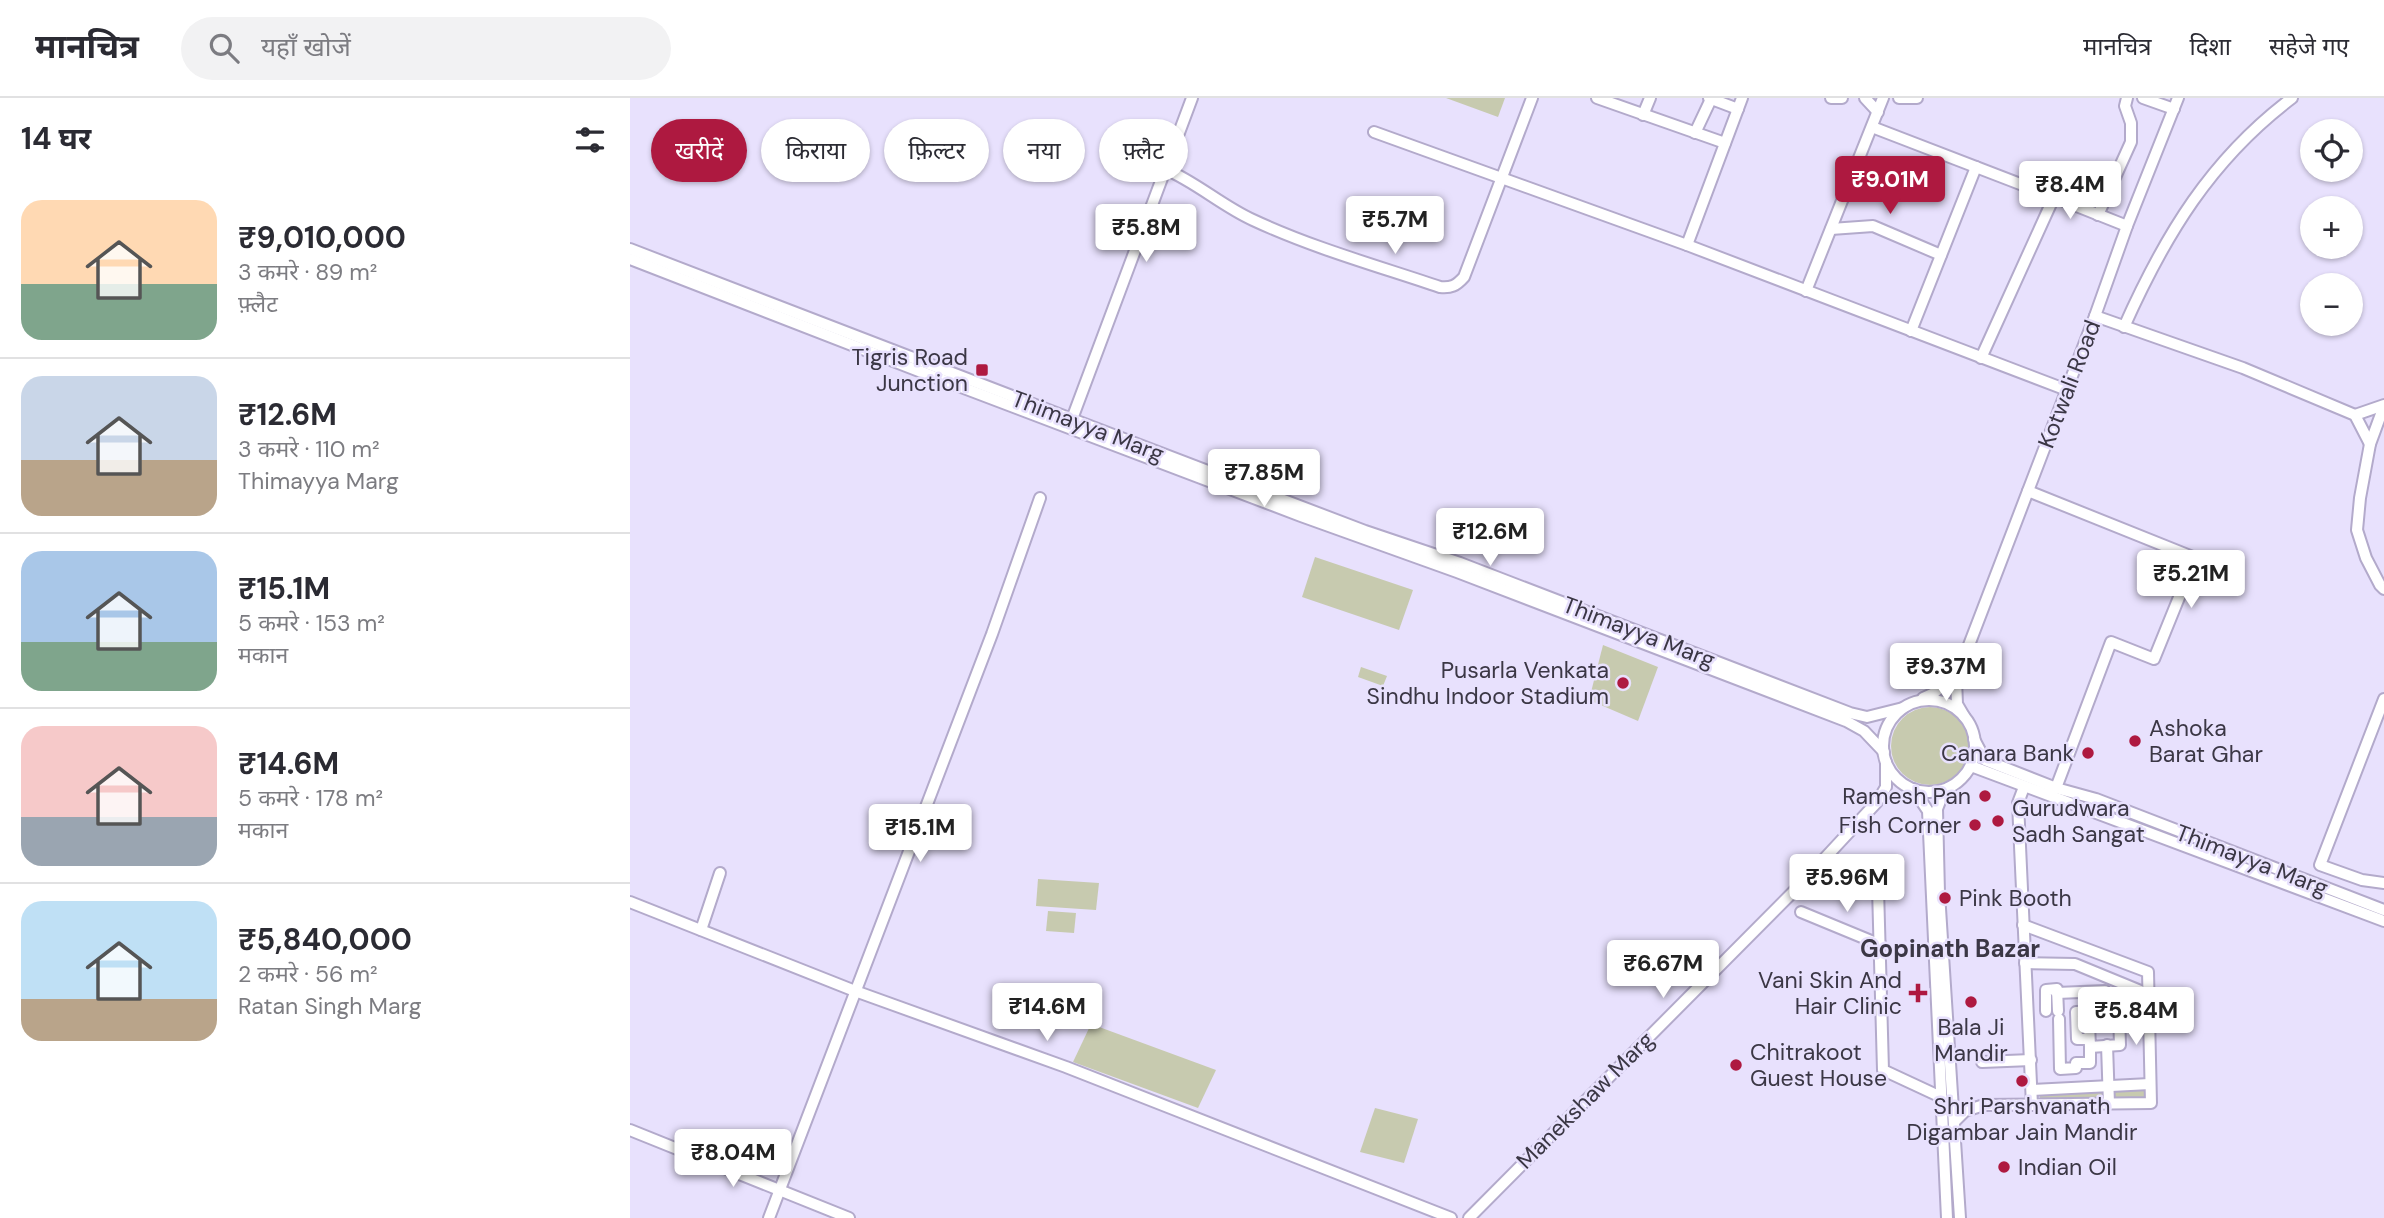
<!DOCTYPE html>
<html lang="hi">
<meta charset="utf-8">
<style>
:root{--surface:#fff;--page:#f2f2f3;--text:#2b2b33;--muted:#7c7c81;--line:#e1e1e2;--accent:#ae1940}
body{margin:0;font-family:"DM Sans","Noto Sans Devanagari",sans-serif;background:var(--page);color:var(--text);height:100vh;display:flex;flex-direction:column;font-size:26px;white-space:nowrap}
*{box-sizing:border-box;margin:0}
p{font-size:23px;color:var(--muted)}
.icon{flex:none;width:38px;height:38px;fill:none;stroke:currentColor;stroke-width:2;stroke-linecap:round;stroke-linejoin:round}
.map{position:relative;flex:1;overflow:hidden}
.drawer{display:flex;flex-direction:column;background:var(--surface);width:630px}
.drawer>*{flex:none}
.top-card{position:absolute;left:21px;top:21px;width:665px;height:63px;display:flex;gap:14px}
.buttons{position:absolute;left:1670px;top:21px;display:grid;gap:14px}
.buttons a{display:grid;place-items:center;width:63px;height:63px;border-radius:50%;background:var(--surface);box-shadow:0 2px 5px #0004;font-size:35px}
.price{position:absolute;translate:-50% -60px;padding:0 16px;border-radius:7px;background:#fff;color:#222;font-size:23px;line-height:46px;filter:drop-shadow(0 2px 4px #0008)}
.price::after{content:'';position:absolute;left:50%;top:42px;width:21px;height:16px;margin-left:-10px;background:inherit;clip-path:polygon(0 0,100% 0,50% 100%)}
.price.active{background:var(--accent);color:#fff}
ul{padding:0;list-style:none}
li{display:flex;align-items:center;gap:21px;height:175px;padding:0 21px}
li+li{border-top:2px solid var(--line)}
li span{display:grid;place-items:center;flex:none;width:196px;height:140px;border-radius:21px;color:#555}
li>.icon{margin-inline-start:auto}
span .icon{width:84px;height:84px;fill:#fffc;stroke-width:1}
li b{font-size:30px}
h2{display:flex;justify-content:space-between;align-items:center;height:84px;padding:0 21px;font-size:30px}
.chip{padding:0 24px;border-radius:32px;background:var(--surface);box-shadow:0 2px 5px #0004;font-size:24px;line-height:63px}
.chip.active{background:var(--accent);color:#fff}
header{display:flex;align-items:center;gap:42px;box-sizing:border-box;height:98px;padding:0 35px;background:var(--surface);border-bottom:2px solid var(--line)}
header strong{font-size:33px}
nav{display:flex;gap:38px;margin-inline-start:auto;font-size:24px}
.search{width:490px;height:63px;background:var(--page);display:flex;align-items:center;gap:18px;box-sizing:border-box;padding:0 24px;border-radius:38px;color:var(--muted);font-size:26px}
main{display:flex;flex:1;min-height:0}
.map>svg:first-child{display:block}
.green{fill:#c7caaf}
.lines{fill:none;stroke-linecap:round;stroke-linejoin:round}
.minor-casing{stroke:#b3aacb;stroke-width:14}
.minor{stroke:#fff;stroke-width:10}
.poi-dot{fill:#ae1940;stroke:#e8e1fd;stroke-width:2.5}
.labels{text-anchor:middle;stroke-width:5;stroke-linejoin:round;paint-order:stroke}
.poi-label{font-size:23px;fill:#3b3745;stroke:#e8e1fd;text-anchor:end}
.street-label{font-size:23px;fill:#3b3745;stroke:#e8e1fd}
.neighbourhood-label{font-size:24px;font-weight:bold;fill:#3b3745;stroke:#e8e1fd}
</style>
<header>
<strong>मानचित्र</strong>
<div class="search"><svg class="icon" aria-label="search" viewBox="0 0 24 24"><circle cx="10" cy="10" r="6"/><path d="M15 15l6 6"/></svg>यहाँ खोजें</div>
<nav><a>मानचित्र</a><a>दिशा</a><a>सहेजे गए</a></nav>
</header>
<main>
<section class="drawer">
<h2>14 घर<svg class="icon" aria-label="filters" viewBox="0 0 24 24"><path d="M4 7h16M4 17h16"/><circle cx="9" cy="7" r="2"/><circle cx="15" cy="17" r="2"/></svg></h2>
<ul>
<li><span style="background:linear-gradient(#ffd9b3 60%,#7fa58c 0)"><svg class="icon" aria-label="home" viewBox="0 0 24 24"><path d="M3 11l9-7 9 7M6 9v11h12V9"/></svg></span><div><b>₹9,010,000</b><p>3 कमरे · 89 m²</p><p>फ़्लैट</p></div></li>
<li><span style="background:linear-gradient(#c9d6e8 60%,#b9a48a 0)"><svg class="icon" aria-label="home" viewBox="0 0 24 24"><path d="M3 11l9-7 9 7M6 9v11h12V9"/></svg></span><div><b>₹12.6M</b><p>3 कमरे · 110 m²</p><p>Thimayya Marg</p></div></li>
<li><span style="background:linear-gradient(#a9c7e8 65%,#7fa58c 0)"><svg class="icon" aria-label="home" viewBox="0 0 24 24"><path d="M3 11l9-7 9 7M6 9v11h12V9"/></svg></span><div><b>₹15.1M</b><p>5 कमरे · 153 m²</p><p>मकान</p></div></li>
<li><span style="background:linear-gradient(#f6c9c9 65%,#9aa5b1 0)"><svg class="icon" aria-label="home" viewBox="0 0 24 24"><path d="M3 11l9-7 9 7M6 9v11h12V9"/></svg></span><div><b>₹14.6M</b><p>5 कमरे · 178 m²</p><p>मकान</p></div></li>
<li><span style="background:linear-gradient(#bfe0f5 70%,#b9a48a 0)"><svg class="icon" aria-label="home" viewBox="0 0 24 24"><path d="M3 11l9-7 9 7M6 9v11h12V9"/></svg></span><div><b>₹5,840,000</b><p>2 कमरे · 56 m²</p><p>Ratan Singh Marg</p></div></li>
</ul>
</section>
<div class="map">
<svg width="1754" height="1120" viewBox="0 0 1754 1120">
<rect width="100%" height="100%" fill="#e8e1fd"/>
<g class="green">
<polygon points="816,0 875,0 868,19"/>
<polygon points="1529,457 1552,466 1542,490 1519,481"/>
<polygon points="685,459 783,492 769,532 672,499"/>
<polygon points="973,547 1028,569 1008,623 959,602"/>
<polygon points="731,569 757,578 753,588 728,579"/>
<circle cx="1300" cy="648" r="39"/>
<polygon points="408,781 469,785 466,812 406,808"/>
<polygon points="418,813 446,815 444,835 416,833"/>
<polygon points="461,926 586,972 568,1010 443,964"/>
<rect x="1482" y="993" width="35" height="10"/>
<polygon points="1474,994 1475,1002 1410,1004 1410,995"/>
<polygon points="745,1010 788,1021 774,1065 730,1054"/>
</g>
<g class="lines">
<g class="minor-casing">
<g id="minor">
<polyline points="967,0 1095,45"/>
<polyline points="1079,0 1108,11"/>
<polyline points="1201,0 1212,0"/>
<polyline points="1235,0 1248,14"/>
<polyline points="1269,0 1287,0"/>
<polyline points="1513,0 1544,11"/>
<polyline points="1013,17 1020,0"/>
<polyline points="1242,29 1424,99 1351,260"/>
<polyline points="744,34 1057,147 1437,292"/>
<polyline points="1065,35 1081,1"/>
<path d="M 535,71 C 566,84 592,108 623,122 C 683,150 748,168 810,189 C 821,190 826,188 834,179 L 902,0"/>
<polyline points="1424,99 1497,128"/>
<polyline points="1468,117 1501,44 1501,25 1495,8 1497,0"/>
<polyline points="1201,131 1243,128 1311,157"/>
<polyline points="1057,147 1112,0"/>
<polyline points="0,151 452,325 735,433 830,465 1220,615 1237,619 1273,610"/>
<polyline points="0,161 289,273 671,418 827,474 1216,623 1234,633 1254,654"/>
<polyline points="1176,193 1253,0"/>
<polyline points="1465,218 1613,270 1725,317 1740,346"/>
<path d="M 1494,229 C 1535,137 1581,61 1662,0"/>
<polyline points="1281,233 1346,69"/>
<polyline points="1754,308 1740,346 1730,400 1727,432 1736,460 1750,487 1754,491"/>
<polyline points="1725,317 1754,307"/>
<polyline points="442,321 562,0"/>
<polyline points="1398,393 1565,460 1524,561 1481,544 1426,690"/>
<polyline points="1293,600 1304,595 1327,574"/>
<polyline points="1754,601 1690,767 1732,782 1754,785"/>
<circle cx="1299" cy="648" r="46"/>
<polyline points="1334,618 1327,606 1326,581 1465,218 1497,128 1548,0"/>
<polyline points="1344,641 1355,662 1426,690 1466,701 1754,812"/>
<polyline points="1341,668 1754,823"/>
<polyline points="1394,689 1388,705 1402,1007"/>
<polyline points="1318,690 1312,698 1307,711 1309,795 1330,1120"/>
<polyline points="1283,691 1298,713 1317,1120"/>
<polyline points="1213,771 1248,790 1253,972 1311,999"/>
<polyline points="0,804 225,893 436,969 821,1120"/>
<polyline points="1171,814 1251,847"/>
<polyline points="71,832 90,775"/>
<polyline points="1395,865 1445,866 1518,896"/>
<polyline points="1427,895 1475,893"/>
<polyline points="1416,913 1416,892 1427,891 1428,913"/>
<polyline points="1429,921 1430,971 1446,970 1446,965 1460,965 1460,949"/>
<polyline points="1459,925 1460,949 1490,947 1489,915"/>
<polyline points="1459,941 1447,941 1446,914 1470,913 1470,920"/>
<polyline points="1477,947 1479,1006"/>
<polyline points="1352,964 1401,962"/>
<polyline points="1402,992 1520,986"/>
<polyline points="1324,1024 1335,1013 1354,1007 1521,1005 1518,874 1393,827"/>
<polyline points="0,1032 219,1120"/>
<polyline points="139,1120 362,536 410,400"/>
<polyline points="839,1120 1169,788 1247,704 1256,689 1256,664"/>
</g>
</g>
<use href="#minor" class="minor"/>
</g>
<g class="poi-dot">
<rect x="345" y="265" width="14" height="14" rx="3.5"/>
<circle cx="993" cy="585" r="7"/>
<circle cx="1505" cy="643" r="7"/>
<circle cx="1458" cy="655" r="7"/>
<circle cx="1355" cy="698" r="7"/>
<circle cx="1368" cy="723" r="7"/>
<circle cx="1345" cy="727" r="7"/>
<circle cx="1315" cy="800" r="7"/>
<path d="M1284.5 884.5h7v7h7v7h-7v7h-7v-7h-7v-7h7z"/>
<circle cx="1341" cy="904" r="7"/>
<circle cx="1106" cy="967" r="7"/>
<circle cx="1392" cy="983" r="7"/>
<circle cx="1374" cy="1069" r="7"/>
</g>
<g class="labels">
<g class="poi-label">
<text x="338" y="267">Tigris Road<tspan x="338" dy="26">Junction</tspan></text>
<text x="979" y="580">Pusarla Venkata<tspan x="979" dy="26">Sindhu Indoor Stadium</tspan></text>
<text x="1519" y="638" text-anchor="start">Ashoka<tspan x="1519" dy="26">Barat Ghar</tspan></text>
<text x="1444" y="663">Canara Bank</text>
<text x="1341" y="706">Ramesh Pan</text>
<text x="1382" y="718" text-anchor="start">Gurudwara<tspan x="1382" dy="26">Sadh Sangat</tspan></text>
<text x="1331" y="735">Fish Corner</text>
<text x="1329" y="808" text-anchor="start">Pink Booth</text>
<text x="1272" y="890">Vani Skin And<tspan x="1272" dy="26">Hair Clinic</tspan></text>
<text x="1341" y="937" text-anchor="middle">Bala Ji<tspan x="1341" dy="26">Mandir</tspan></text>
<text x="1120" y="962" text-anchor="start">Chitrakoot<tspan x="1120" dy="26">Guest House</tspan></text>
<text x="1392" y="1016" text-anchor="middle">Shri Parshvanath<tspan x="1392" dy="26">Digambar Jain Mandir</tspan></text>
<text x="1388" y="1077" text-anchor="start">Indian Oil</text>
</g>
<g class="street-label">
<text transform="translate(1439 286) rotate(-69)" y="8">Kotwali Road</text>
<text transform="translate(458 328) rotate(21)" y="8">Thimayya Marg</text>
<text transform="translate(1009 534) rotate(21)" y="8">Thimayya Marg</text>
<text transform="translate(1622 762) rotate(21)" y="8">Thimayya Marg</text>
<text transform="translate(955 1002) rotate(-45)" y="8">Manekshaw Marg</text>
</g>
<g class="neighbourhood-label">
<text x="1320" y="859">Gopinath Bazar</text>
</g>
</g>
</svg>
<div class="buttons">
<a><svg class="icon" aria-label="locate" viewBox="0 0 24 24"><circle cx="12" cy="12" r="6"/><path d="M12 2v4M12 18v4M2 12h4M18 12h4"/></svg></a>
<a>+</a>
<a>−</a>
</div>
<b class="price active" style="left:1260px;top:118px">₹9.01M</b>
<b class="price" style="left:1440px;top:123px">₹8.4M</b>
<b class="price" style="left:765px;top:158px">₹5.7M</b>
<b class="price" style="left:516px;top:166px">₹5.8M</b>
<b class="price" style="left:634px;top:411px">₹7.85M</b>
<b class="price" style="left:860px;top:470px">₹12.6M</b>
<b class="price" style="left:1561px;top:512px">₹5.21M</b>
<b class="price" style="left:1316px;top:605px">₹9.37M</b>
<b class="price" style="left:290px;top:766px">₹15.1M</b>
<b class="price" style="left:1217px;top:816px">₹5.96M</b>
<b class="price" style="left:1033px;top:902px">₹6.67M</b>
<b class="price" style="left:417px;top:945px">₹14.6M</b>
<b class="price" style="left:1506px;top:949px">₹5.84M</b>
<b class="price" style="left:103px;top:1091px">₹8.04M</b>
<div class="top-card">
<a class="chip active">खरीदें</a>
<a class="chip">किराया</a>
<a class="chip">फ़िल्टर</a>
<a class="chip">नया</a>
<a class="chip">फ़्लैट</a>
</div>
</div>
</main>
